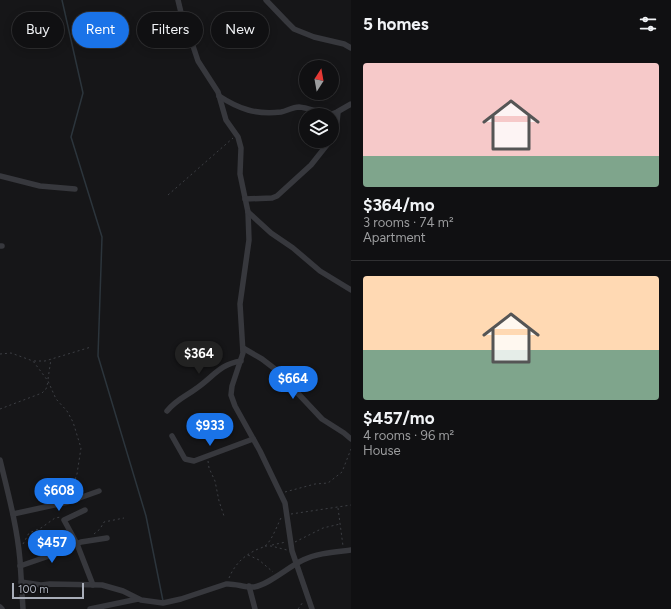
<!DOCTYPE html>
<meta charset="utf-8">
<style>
:root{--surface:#101012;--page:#1e1e20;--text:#f1f3f6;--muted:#9c9d9f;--line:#303032;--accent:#1a73e8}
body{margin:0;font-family:Figtree,sans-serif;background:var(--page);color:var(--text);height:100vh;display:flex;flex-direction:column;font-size:15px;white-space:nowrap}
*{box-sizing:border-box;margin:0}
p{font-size:13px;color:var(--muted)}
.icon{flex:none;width:22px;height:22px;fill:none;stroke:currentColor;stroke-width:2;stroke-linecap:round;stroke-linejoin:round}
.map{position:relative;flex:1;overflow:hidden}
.side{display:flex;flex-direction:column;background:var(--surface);width:320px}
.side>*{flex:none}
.guide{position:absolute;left:12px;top:12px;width:279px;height:36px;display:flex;gap:8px}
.needle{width:26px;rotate:11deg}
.tools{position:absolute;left:299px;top:60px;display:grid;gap:8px}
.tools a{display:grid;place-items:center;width:40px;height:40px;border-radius:50%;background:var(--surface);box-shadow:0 2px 10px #0003,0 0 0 1px var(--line);font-size:20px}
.scale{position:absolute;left:12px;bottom:10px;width:72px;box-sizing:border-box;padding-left:4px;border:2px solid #a8adb8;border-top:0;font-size:11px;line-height:14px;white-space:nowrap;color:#a8adb8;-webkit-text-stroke:3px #111113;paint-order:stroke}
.price{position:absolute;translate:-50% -34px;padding:0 9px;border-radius:14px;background:var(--accent);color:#fff;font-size:13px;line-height:26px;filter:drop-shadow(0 1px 2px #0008)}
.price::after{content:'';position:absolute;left:50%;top:24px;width:12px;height:9px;margin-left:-6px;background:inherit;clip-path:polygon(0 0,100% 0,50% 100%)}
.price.selected{background:#222;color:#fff}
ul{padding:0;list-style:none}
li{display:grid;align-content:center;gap:8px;height:212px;padding:0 12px}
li+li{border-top:1px solid var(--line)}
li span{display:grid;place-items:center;height:124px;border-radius:4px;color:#555}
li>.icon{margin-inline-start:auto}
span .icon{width:72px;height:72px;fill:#fffc;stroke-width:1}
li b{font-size:17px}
h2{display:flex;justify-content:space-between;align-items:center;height:48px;padding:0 12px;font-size:17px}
.pill{padding:0 14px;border-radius:18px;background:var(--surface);box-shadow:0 2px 10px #0003,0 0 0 1px var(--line);font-size:14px;line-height:36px}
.pill.selected{background:var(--accent);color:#fff}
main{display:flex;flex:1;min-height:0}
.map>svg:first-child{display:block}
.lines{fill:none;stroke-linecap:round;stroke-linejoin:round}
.stream{stroke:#2c353c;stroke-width:1.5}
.path{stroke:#3d3f44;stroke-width:1;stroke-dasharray:2 3;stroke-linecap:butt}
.minor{stroke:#37383d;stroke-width:5.5}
</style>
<main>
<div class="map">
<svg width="351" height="609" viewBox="0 0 351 609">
<rect width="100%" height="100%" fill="#161618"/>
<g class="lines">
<polyline class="stream" points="62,0 83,93 71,137 102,237 98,356 146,516 163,601"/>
<g class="path">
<polyline points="168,195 233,138"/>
<polyline points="0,354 11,353 33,361 48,381 56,399 67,411 73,422 81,448 77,474 69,496"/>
<polyline points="34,361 45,361 91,347"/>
<polyline points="48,379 51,359"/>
<polyline points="0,409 42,393 46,389 48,382"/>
<polyline points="208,461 209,468 215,481 219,501 224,516"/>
<polyline points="285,492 315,484 328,483 342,472 351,449"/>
<polyline points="338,508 343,546"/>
<polyline points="291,514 351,505"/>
<polyline points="94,534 100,529 104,522 124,518"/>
<polyline points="295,542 323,528 340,524"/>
<polyline points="23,544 29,533 41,528 55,518 61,517"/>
<polyline points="272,545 286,542"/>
<polyline points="265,546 271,546 287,550"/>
<polyline points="248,555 259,560 273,572"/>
<path d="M 229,578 C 234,566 242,557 254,551 C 257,549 262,548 265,546 C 272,541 278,523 282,516"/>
<polyline points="298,609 303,602"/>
</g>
<g class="minor">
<polyline points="178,0 183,21 190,37 198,61 218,92 226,120 238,137 241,148 240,174 248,212 249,240 240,304 243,353 232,386 231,395 235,406 260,451 285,503 292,551 312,609"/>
<polyline points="266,0 287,22 294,29 314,37 344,44 351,48"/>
<path d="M 219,96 C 239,109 256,115 281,112 C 287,111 292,107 299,107 C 310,108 321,114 332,114 L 337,112 L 351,104"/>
<polyline points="332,138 336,131 338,112"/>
<polyline points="0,176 40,186 75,189"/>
<polyline points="245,199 272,198 277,196 311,165 330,141"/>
<polyline points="248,212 271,233 293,248 320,271 351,290"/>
<polyline points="0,246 2,246"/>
<polyline points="243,348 262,359 275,369 322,419 344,433 351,439"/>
<path d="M 167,411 C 177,399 185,397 197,388 C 213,377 220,364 241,361"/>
<polyline points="172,436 185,459 194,461 253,439"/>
<path d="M 0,460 C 8,493 17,526 20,560 C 21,576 22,593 23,609"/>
<polyline points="85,510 64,520 77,544 93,585"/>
<polyline points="13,514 68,502 99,491"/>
<polyline points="20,566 46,557 81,542 107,538"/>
<path d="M 21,582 L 41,585 L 50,584 L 102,585 L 123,591 L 141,600 L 163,603 L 181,599 L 226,584 C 235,583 245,588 254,587 C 270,584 288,567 303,560 C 317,553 335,552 351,550"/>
<polyline points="249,586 255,609"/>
<polyline points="0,607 2,609"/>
<polyline points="90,609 138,599"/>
</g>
</g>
</svg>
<div class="tools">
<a><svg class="needle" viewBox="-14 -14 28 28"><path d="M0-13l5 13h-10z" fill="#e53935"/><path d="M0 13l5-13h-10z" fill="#9c9d9f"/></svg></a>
<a><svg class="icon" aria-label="layers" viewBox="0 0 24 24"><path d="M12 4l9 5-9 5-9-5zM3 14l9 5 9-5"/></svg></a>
</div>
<div class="scale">100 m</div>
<b class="price selected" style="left:199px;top:375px">$364</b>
<b class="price" style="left:293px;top:400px">$664</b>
<b class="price" style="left:210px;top:447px">$933</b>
<b class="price" style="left:59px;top:512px">$608</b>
<b class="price" style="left:52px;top:564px">$457</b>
<div class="guide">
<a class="pill">Buy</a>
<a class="pill selected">Rent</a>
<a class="pill">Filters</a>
<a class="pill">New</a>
</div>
</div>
<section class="side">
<h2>5 homes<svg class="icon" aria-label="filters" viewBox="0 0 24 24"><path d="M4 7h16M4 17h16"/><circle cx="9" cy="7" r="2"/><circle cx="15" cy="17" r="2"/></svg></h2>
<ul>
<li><span style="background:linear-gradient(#f6c9c9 75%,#7fa58c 0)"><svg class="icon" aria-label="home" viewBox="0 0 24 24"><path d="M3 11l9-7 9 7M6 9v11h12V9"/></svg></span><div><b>$364/mo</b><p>3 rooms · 74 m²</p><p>Apartment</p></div></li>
<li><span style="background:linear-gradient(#ffd9b3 60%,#7fa58c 0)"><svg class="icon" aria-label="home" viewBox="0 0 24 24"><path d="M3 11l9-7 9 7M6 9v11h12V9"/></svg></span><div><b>$457/mo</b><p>4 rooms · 96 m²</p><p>House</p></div></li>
</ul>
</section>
</main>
